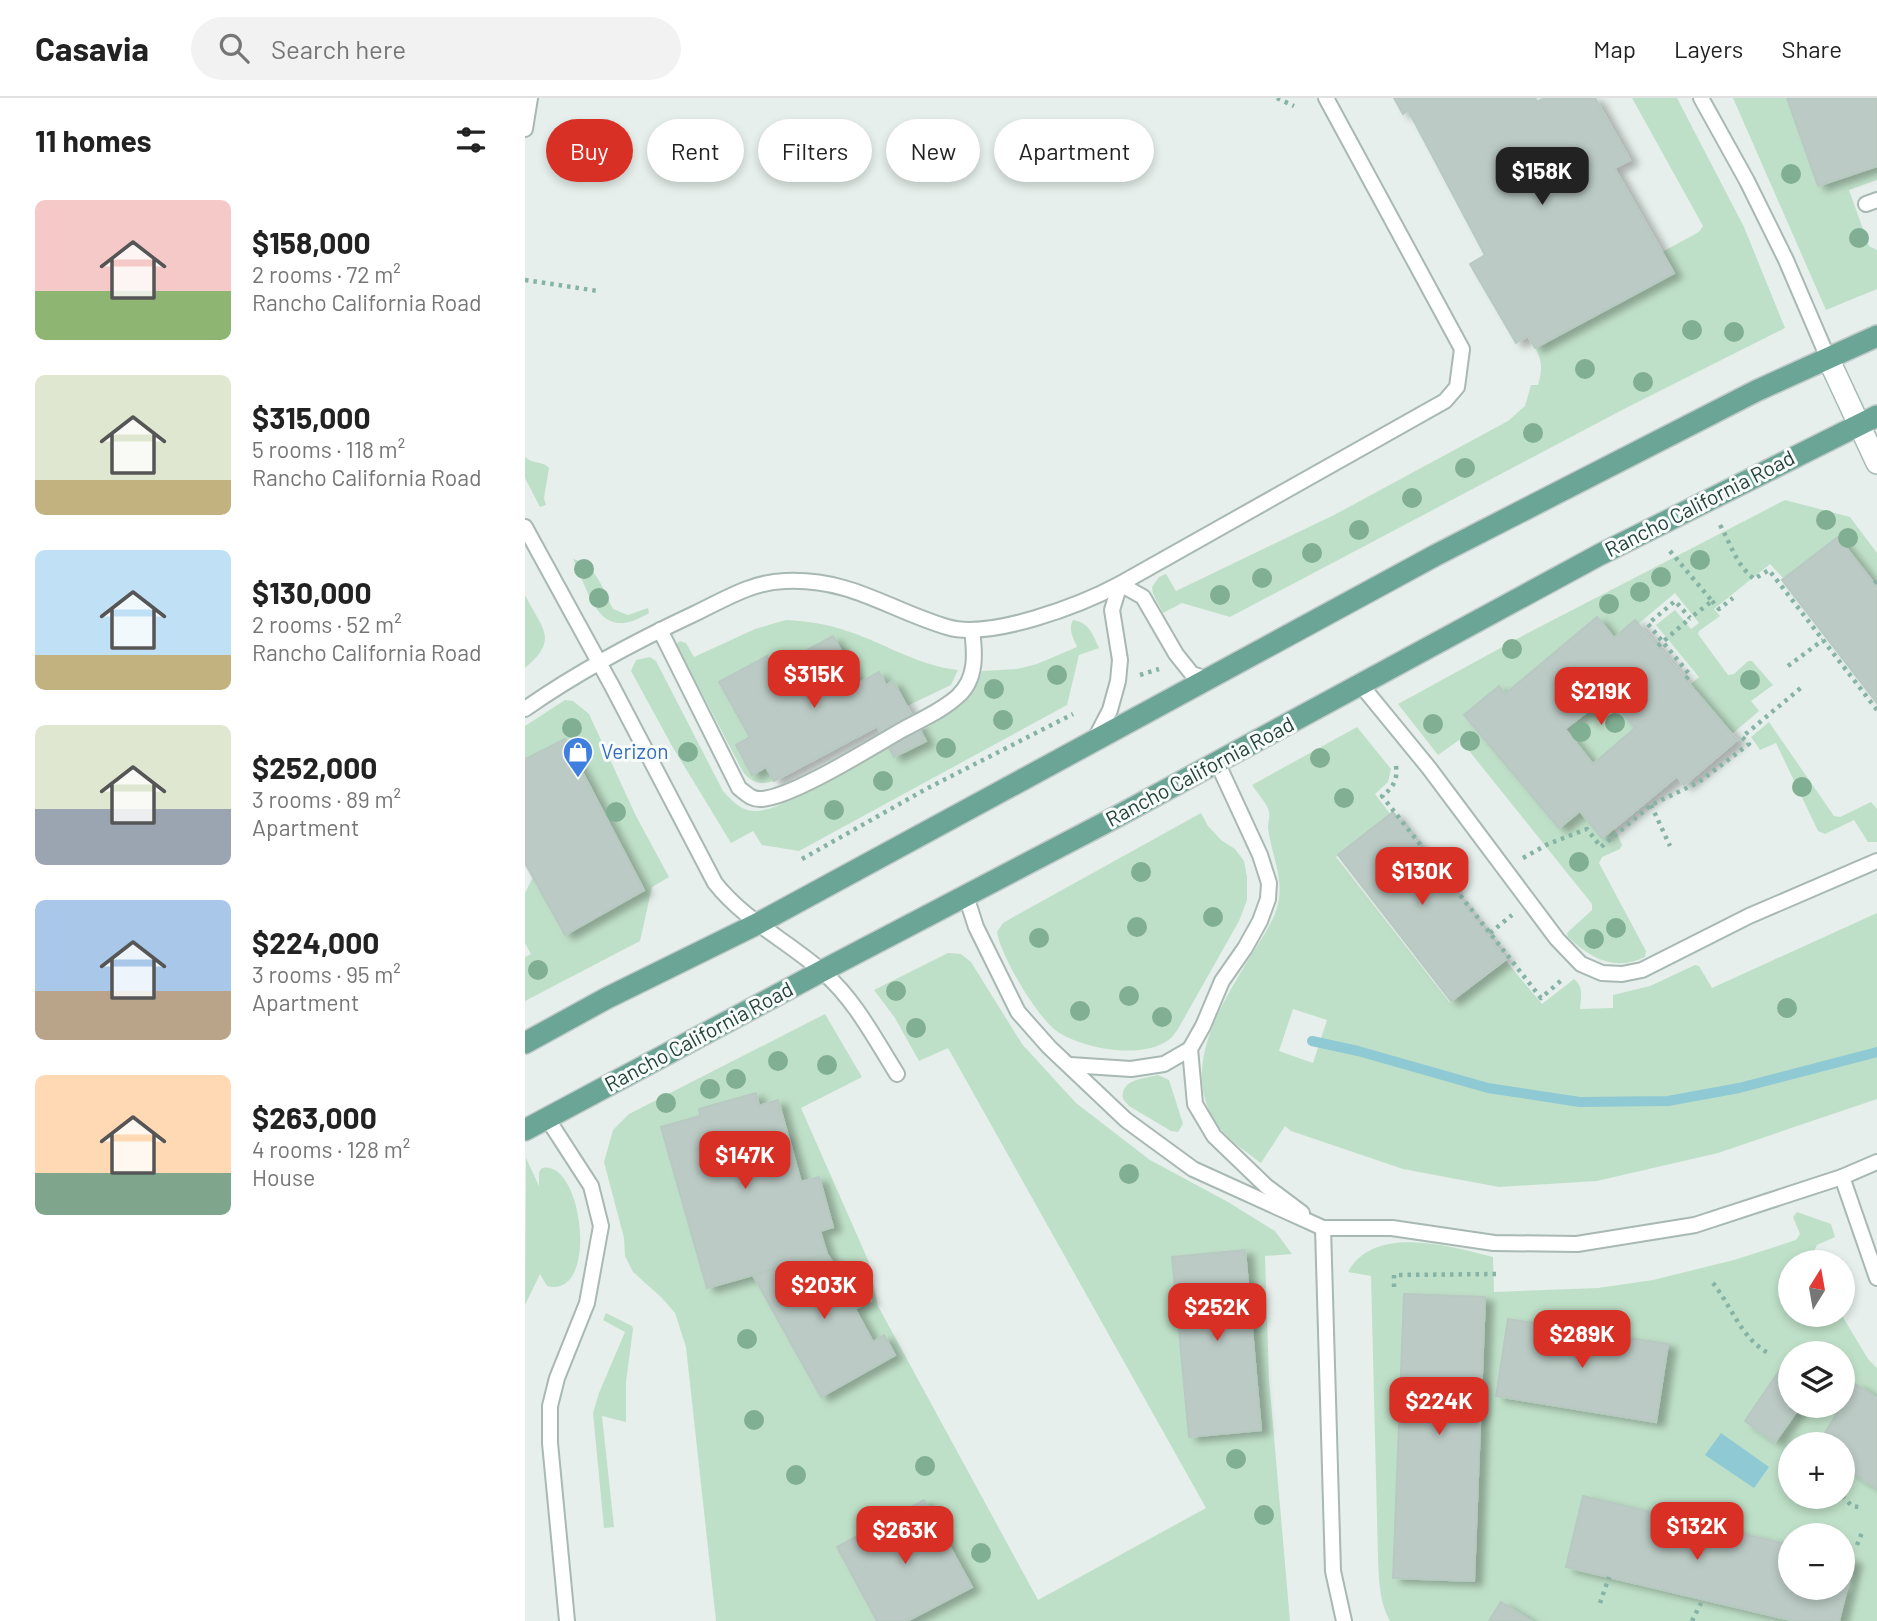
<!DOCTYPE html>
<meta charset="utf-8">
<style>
:root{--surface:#fff;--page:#f2f2f2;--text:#222;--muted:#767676;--line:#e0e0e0;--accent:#d93025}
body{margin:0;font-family:Barlow,sans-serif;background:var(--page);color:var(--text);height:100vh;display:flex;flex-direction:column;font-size:26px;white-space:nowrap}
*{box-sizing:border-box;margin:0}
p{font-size:23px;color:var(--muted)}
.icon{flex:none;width:38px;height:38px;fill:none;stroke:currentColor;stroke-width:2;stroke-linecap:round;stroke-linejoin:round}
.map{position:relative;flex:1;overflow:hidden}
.sheet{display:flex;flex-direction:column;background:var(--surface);width:525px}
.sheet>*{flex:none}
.banner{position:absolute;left:21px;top:21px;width:665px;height:63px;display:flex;gap:14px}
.needle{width:46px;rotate:11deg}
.controls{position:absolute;left:1253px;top:1152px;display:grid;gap:14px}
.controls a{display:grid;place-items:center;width:77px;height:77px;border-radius:50%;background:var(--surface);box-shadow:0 4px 10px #0003;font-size:35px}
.price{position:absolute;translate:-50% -60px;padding:0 16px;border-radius:14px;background:var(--accent);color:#fff;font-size:23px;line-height:46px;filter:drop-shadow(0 2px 4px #0008)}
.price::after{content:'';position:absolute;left:50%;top:42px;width:21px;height:16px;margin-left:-10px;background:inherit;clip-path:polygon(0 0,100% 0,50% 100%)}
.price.active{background:#222;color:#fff}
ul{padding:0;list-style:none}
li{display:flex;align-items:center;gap:21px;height:175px;padding:0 35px}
li span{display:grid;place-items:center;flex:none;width:196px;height:140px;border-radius:10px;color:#555}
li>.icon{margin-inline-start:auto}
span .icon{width:84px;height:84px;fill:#fffc;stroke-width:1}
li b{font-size:30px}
h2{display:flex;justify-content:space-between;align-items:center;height:84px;padding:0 35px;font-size:30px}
.tag{padding:0 24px;border-radius:32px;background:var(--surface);box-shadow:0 4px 10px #0003;font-size:24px;line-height:63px}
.tag.active{background:var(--accent);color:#fff}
header{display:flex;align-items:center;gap:42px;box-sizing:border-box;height:98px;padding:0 35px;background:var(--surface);border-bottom:2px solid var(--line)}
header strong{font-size:33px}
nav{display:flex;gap:38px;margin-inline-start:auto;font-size:24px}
.search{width:490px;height:63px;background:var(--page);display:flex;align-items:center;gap:18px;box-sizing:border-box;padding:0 24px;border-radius:38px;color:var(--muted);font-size:26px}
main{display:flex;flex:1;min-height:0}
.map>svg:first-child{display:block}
.green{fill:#bfe0c8;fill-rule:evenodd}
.water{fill:#8ec9d4}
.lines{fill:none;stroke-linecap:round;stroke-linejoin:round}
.stream{stroke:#8ec9d4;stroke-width:10}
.building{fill:#bbcac4;stroke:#b8c9c2;stroke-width:2;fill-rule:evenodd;filter:url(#shadow)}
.lane-casing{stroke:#a8b8b2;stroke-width:18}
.secondary-casing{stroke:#a4bbb3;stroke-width:24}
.primary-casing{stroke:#c2cac8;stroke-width:24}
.path{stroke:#86b3a5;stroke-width:4.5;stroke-dasharray:3.5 5;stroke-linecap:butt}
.lane{stroke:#fff;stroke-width:14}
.secondary{stroke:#fff;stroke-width:21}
.primary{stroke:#6aa596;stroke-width:21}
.path-bridge{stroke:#86b3a5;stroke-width:4.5;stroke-dasharray:3.5 5;stroke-linecap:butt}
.tree{fill:#80af93}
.labels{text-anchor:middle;stroke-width:6;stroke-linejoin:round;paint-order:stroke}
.street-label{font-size:21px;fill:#24423a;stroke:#f7fbf9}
.shop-label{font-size:21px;fill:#366cbe;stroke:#f7fbf9;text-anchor:start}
</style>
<header>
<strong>Casavia</strong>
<div class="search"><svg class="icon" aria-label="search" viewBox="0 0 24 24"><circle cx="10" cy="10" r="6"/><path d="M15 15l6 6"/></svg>Search here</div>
<nav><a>Map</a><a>Layers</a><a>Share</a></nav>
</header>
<main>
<section class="sheet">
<h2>11 homes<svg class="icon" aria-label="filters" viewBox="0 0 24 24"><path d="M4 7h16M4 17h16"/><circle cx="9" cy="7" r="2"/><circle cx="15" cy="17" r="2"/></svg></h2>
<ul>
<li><span style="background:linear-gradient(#f6c9c9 65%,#8fb573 0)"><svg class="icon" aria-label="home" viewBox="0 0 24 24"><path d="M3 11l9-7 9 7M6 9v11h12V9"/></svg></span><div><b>$158,000</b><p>2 rooms · 72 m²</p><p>Rancho California Road</p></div></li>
<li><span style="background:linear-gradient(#dfe7d0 75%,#c2b280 0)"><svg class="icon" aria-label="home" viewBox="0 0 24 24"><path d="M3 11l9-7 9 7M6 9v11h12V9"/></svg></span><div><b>$315,000</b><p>5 rooms · 118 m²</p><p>Rancho California Road</p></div></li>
<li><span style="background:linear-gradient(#bfe0f5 75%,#c2b280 0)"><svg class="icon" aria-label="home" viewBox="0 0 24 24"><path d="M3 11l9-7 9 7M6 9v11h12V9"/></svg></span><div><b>$130,000</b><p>2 rooms · 52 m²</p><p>Rancho California Road</p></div></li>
<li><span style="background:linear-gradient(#dfe7d0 60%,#9aa5b1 0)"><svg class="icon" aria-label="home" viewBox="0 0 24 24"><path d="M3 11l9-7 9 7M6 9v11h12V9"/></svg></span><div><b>$252,000</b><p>3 rooms · 89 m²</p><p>Apartment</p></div></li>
<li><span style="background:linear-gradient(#a9c7e8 65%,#b9a48a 0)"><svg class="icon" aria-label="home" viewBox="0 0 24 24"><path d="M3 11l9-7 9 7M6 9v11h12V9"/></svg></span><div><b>$224,000</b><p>3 rooms · 95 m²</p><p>Apartment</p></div></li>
<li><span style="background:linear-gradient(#ffd9b3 70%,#7fa58c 0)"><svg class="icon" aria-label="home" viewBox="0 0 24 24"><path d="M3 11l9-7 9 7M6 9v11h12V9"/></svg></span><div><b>$263,000</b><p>4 rooms · 128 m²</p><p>House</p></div></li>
</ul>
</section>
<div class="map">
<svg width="1352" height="1523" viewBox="0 0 1352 1523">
<defs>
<filter id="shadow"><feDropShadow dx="8" dy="4.5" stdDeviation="3.5" flood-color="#0004"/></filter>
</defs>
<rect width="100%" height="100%" fill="#e6efeb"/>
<g class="green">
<path d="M 1107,0 L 1152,0 L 1219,129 L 1260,230 L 1101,310 L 705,519 L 657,505 L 638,515 L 628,496 L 627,489 L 634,479 L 641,476 L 651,493 L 809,417 L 983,323 L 1000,308 L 1006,287 L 1013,287 C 1017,273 1018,263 1010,250 L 1149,175 L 1137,154 L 1174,134 L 1178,128 Z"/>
<polygon points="1208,0 1262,0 1352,68 1352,82 1324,92 1344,148 1352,152 1352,191 1301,212"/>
<path d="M 0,359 C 7,366 18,363 24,370 L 19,400 L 21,407 L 15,409 L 0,380 Z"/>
<path d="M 1260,402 L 1325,419 L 1352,455 L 1352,489 L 1313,439 L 1259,481 L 1245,466 L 1189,511 L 1195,518 L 1174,533 L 1173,536 L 1203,577 L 1209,576 L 1223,563 L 1227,563 L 1248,587 L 1226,603 L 1234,613 L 1207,636 L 1165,587 L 1174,579 L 1131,527 L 1150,512 L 1166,531 L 1174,525 L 1150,495 L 1113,526 L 1110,522 L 1089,540 L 1071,519 L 980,596 L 974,589 L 939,617 L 1034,730 L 1055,713 L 1077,740 L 1089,730 L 1097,747 L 1095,751 L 1077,759 L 1074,765 L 1121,853 L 1120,859 C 1090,874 1065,860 1043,839 L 1042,835 L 1067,812 L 1067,806 L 937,644 L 934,642 L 913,657 L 873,606 L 1001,536 Z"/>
<path d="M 48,461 C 71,466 78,492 88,511 L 103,517 L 123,510 L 124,515 C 74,546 66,499 48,461 Z"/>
<path d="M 0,497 C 17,531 35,541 0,570 Z"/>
<path d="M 261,522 C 282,523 304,526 325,534 C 361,546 394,568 433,572 L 426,587 L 382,608 L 369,583 L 361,587 L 354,574 L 334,585 L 308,538 L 249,570 L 242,558 L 195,584 L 225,639 L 211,647 L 227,677 L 241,669 L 249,683 C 235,687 227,685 218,674 L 151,546 L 155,543 L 161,545 L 169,559 L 230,531 Z"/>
<path d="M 548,522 C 564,524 568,537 574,550 L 554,557 L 542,607 L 274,753 L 237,747 L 228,733 L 206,745 L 147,648 L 106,573 L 111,562 L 125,559 L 131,563 L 198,693 C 216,713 225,718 252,708 L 363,649 L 369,659 L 400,643 L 396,634 C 420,617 448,602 457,573 L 492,571 L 512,566 L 552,549 C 548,539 543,532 548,522 Z"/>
<polygon points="1082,598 1110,630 1068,666 1040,631"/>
<polygon points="40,602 48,603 64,616 111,718 144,779 127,789 115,843 0,903 0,859 6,856 0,845 0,795 8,779 40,836 119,792 40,641 0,661 0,628"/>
<polygon points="1244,624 1309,718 1315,719 1346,704 1352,711 1352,744 1343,744 1329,722 1300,736 1293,733 1251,645 1235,652 1226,639"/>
<path d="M 832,629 L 866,671 L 863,684 L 850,696 L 866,717 L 811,759 L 925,905 L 981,863 L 1017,906 L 1049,881 C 1059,889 1056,899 1055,911 L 1088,910 L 1088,897 L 1125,888 L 1170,867 L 1174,868 L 1187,890 L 1352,815 L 1352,1001 L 1193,1055 L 1072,1083 L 974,1089 L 878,1071 L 766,1033 L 760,1028 L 736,1065 C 719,1052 700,1040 689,1022 C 657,969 695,909 722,864 C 731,849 742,834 749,818 C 763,786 747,761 743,730 C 743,725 745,719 744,714 C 742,705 732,695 727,687 ZM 768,911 L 802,922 L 788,965 L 754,953 Z"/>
<path d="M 676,715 L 683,728 L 696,742 L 710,751 L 719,763 L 722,779 L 722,802 L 714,823 L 653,931 C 650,935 647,940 642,943 C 616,961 559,951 533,934 C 513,921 475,857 472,834 L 478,825 L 490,818 Z"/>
<polygon points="423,855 436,856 446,864 497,946 551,1005 625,1062 703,1104 750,1133 767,1156 740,1158 744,1281 765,1523 191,1523 161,1249 150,1215 137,1200 108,1174 100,1158 99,1140 79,1064 88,1032 104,1016 300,916 337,979 276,1010 343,1162 353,1208 513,1502 681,1410 423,950 394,963 370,920 349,892"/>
<path d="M 633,977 L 644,982 L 658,1026 L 653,1034 L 646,1033 L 604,1008 L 598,1001 C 595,981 618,981 633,977 Z"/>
<path d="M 1,1060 L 14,1088 L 14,1074 L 17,1070 C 58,1060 75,1202 22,1188 L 15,1176 L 0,1207 Z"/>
<path d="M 1272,1114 L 1306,1126 L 1310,1139 L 1292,1147 L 1289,1153 L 1293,1164 L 1265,1164 L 1265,1216 L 1316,1216 L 1343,1261 L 1352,1270 L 1352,1523 L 865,1523 C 854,1504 854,1481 853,1460 L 846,1178 L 823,1174 C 849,1126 925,1148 968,1159 L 969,1194 L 1073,1190 L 1128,1182 L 1209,1162 L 1271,1142 L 1275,1136 L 1268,1119 ZM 1265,1255 L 1318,1255 L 1318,1307 L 1265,1307 ZM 1265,1346 L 1318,1346 L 1318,1398 L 1265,1398 ZM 1265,1437 L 1318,1437 L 1318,1489 L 1265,1489 Z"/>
<polygon points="81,1215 107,1228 108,1231 101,1284 101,1324 77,1318 89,1429 79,1430 68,1315 74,1295 100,1234 78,1222"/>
</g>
<polygon class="water" points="1196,1335 1244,1369 1229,1390 1180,1357"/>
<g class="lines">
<polyline class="stream" points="787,943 833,953 963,990 1055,1004 1143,1003 1214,990 1352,954"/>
</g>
<g class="building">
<polygon points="869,0 1010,0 1012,4 1019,0 1070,0 1105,62 1089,70 1149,175 1010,250 1003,238 991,245 945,166 960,157 883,12 878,16"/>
<polygon points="1262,0 1352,0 1352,68 1293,88"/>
<polygon points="1313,439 1352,489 1352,605 1257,482"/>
<path d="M 1072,519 L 1089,540 L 1110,522 L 1212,642 L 1159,687 L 1152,678 L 1077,740 L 1055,713 L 1034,730 L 939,617 L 974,588 L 980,596 ZM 1082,598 L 1110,630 L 1068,666 L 1040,631 Z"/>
<polygon points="308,538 334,585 354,574 361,587 368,583 401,643 369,659 352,628 249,683 241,669 227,677 211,647 225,639 194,584 242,558 249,570"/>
<polygon points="40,641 119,792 40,837 0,765 0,661"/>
<polygon points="868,714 981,861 926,903 813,757"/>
<polygon points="231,995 234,1008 253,1002 276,1084 294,1079 308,1129 295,1133 302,1156 182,1190 136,1029 175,1018 174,1011"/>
<polygon points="720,1152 736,1332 664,1339 647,1159"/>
<polygon points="302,1156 321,1184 333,1178 346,1202 330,1211 348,1244 359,1237 370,1257 296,1299 228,1177"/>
<polygon points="879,1196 960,1199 949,1483 868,1480"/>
<polygon points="983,1221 1143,1246 1131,1324 971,1298"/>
<polygon points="1265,1257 1265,1307 1276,1307 1250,1344 1220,1323"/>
<polygon points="1330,1286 1352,1300 1352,1390 1318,1369 1318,1346 1293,1346"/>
<polygon points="1058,1398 1265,1447 1265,1489 1318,1489 1318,1460 1329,1462 1314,1523 1270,1523 1041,1469"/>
<polygon points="399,1402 447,1489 382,1523 352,1523 312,1449"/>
<polygon points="976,1504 1006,1523 964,1523"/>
</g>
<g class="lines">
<g class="lane-casing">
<g id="lane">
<polyline points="1176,0 1222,83 1261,162 1303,260"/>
<polyline points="0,31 5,0"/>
<polyline points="1341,106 1352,102"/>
<path d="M 0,429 L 87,588 L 190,785 C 220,823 263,843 299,875 C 330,902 350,941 372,976"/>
<path d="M 135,532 L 214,690 C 222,696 227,702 237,701 C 268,699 347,649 377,632 C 395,622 418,612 433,598 C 452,581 450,555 447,532"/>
<polyline points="836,587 904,670 1032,841 1056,866 1077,875 1097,876 1117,872 1224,818 1352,763"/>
<path d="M 0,611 C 54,573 111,543 171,515 C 200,501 227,484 260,483 C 326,480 364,512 422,529 C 465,542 556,507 595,486 L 920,303 L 932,289 L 937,251 L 801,0"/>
<polyline points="570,641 585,612 593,583 595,562 587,512 595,486 618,499 651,556 667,576 682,581"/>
<polyline points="692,664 735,757 744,785 743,801 735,823 720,850 697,883 678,928 665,951 670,1006 689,1038 741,1088 777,1115"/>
<polyline points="441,798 451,829 493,914 524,949 601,1022 668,1071 798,1130 867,1130 969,1145 1052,1146 1170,1127 1317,1079 1352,1064"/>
<polyline points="545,967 606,971 639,966 665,951"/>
<polyline points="22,1020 66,1088 76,1128 62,1205 32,1280 25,1308 25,1345 42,1523"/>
<polyline points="1317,1079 1352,1180"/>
<polyline points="798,1130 808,1473 819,1523"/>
</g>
</g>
<g class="secondary-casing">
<polyline id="secondary" points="1303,260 1352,365"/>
</g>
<g class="primary-casing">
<g id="primary">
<polyline points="0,945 82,900 232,826 911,457 1231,293 1352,238"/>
<polyline points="0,1032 297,873 593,718 1074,457 1352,318"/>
</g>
</g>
<g class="path">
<polyline points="752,0 769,8"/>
<polyline points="0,182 73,193"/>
<path d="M 1195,427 C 1207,448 1210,465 1229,481 L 1244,472 L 1352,612"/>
<polyline points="1145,453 1187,503 1164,521"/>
<polyline points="1349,485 1352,483"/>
<polyline points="1187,503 1194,511 1208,500"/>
<polyline points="1263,568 1298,542"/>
<polyline points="615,577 634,571"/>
<polyline points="1161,581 1165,577 1123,526 1150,503 1165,520"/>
<path d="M 871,668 C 873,681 868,690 857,698 L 1016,900 L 1039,880"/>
<polyline points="1126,707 1145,748"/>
<polyline points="998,760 1023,746 1062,731 1076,749 1126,707 1174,684 1224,646 1217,639 1277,589"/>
<polyline points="277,761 401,691 548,616"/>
<polyline points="965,835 987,817"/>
<path d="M 1188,1185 C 1207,1209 1217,1242 1245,1256"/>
<polyline points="869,1189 869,1177 975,1176"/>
<polyline points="1318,1381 1324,1372"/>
<polyline points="1317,1398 1327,1408 1334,1409"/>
<polyline points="1279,1400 1287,1403 1297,1398"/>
<polyline points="1332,1447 1338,1432"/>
<polyline points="1075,1505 1084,1479"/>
<polyline points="1167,1523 1178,1501"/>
</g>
<use href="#lane" class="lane"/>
<use href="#secondary" class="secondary"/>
<use href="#primary" class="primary"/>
<polyline class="path-bridge" points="1133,548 1163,522"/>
</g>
<g class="tree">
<circle cx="1266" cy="76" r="10"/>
<circle cx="1334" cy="140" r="10"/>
<circle cx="1167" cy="232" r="10"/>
<circle cx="1209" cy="234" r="10"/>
<circle cx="1060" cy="271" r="10"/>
<circle cx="1118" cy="284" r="10"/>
<circle cx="1008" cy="335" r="10"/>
<circle cx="940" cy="370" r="10"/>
<circle cx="887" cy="400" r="10"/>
<circle cx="1301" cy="422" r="10"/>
<circle cx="834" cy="432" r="10"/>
<circle cx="1323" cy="440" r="10"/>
<circle cx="787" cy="455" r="10"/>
<circle cx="1175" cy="462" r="10"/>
<circle cx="59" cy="471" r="10"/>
<circle cx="1136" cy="479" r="10"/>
<circle cx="737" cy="480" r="10"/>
<circle cx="1115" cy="494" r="10"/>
<circle cx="695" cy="497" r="10"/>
<circle cx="74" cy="500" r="10"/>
<circle cx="1084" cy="506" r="10"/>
<circle cx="987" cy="551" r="10"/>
<circle cx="532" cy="577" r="10"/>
<circle cx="1225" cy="582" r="10"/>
<circle cx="469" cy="591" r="10"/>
<circle cx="478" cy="622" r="10"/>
<circle cx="1090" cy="625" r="10"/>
<circle cx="908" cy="626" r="10"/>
<circle cx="47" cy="630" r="10"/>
<circle cx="1056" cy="634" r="10"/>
<circle cx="945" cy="643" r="10"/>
<circle cx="421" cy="650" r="10"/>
<circle cx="163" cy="654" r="10"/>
<circle cx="795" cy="660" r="10"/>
<circle cx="358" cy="683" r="10"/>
<circle cx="1277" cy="689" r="10"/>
<circle cx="819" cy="700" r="10"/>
<circle cx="309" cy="712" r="10"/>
<circle cx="91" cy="714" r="10"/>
<circle cx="1054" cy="764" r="10"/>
<circle cx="616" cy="774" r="10"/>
<circle cx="688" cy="819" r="10"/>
<circle cx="612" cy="829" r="10"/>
<circle cx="1091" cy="830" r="10"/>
<circle cx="514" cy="840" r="10"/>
<circle cx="1069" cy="841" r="10"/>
<circle cx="13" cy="872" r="10"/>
<circle cx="371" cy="893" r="10"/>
<circle cx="604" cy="898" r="10"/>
<circle cx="1262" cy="910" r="10"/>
<circle cx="555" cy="913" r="10"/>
<circle cx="637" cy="919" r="10"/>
<circle cx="391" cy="930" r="10"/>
<circle cx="253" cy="963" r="10"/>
<circle cx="302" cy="967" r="10"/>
<circle cx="211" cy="981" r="10"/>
<circle cx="185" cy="991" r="10"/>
<circle cx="141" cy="1005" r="10"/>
<circle cx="604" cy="1076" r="10"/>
<circle cx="222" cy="1241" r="10"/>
<circle cx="229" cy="1322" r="10"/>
<circle cx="711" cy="1361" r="10"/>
<circle cx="400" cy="1368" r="10"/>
<circle cx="271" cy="1377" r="10"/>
<circle cx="739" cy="1417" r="10"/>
<circle cx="456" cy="1455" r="10"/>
</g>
<defs>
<g id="shop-pin" transform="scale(1.575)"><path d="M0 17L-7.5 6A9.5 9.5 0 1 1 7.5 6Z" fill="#3f7fe0" stroke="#f7fbf9"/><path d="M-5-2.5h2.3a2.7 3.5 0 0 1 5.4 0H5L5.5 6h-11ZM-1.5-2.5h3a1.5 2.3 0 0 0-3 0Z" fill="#fff"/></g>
</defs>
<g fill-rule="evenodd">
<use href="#shop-pin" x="53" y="654"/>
</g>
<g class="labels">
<g class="street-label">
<text transform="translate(1175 406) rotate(-27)" y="7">Rancho California Road</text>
<text transform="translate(675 674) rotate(-28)" y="7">Rancho California Road</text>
<text transform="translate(174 939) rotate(-28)" y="7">Rancho California Road</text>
</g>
<g class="shop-label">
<text x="76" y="661">Verizon</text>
</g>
</g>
</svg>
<div class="controls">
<a><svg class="needle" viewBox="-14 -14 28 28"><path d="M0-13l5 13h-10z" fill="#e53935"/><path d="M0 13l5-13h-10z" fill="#767676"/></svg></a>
<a><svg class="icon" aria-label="layers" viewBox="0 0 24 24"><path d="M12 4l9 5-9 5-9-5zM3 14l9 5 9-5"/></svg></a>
<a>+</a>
<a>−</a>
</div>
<b class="price active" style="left:1017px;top:109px">$158K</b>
<b class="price" style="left:289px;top:612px">$315K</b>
<b class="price" style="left:1076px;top:629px">$219K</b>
<b class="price" style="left:897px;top:809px">$130K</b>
<b class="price" style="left:220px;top:1093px">$147K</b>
<b class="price" style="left:299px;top:1223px">$203K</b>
<b class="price" style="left:692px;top:1245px">$252K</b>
<b class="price" style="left:1057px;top:1272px">$289K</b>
<b class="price" style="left:914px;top:1339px">$224K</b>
<b class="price" style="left:1172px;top:1464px">$132K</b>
<b class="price" style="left:380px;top:1468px">$263K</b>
<div class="banner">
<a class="tag active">Buy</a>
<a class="tag">Rent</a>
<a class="tag">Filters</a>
<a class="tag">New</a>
<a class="tag">Apartment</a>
</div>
</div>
</main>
